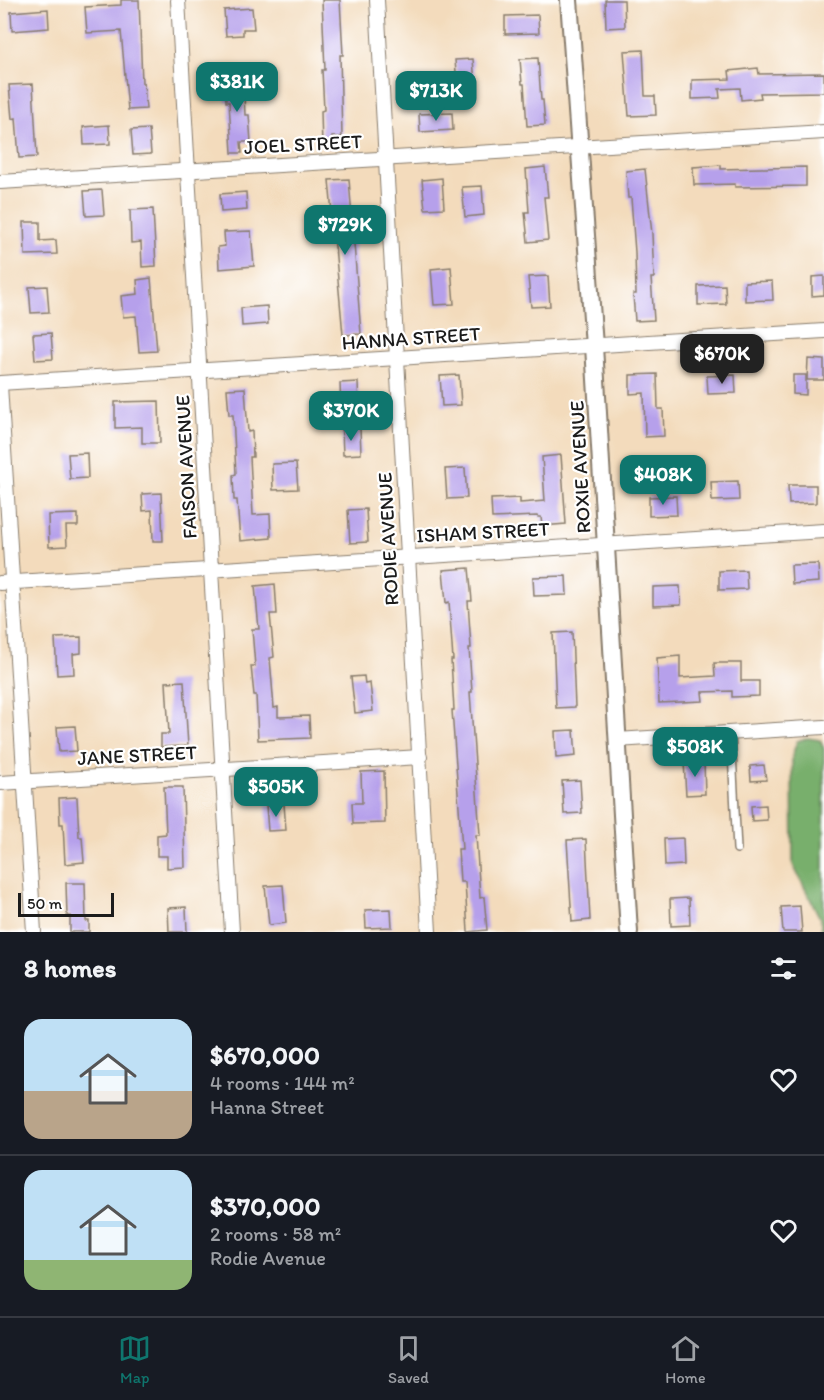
<!DOCTYPE html>
<meta charset="utf-8">
<style>
:root{--surface:#171b24;--page:#242831;--text:#f1f3f6;--muted:#9ea1a6;--line:#363941;--accent:#0f766e}
body{margin:0;font-family:Itim,sans-serif;background:var(--page);color:var(--text);height:100vh;display:flex;flex-direction:column;font-size:22px;white-space:nowrap}
*{box-sizing:border-box;margin:0}
p{font-size:20px;color:var(--muted)}
.icon{flex:none;width:33px;height:33px;fill:none;stroke:currentColor;stroke-width:2;stroke-linecap:round;stroke-linejoin:round}
.map{position:relative;height:932px;overflow:hidden}
.panel{display:flex;flex-direction:column;background:var(--surface);flex:1}
.panel>*{flex:none}
.scale{position:absolute;left:18px;bottom:15px;width:96px;box-sizing:border-box;padding-left:6px;border:3px solid #1c1c1c;border-top:0;font-size:16px;line-height:21px;white-space:nowrap;color:#1c1c1c;-webkit-text-stroke:4px #fff;paint-order:stroke}
.price{position:absolute;translate:-50% -51px;padding:0 14px;border-radius:12px;background:var(--accent);color:#fff;font-size:20px;line-height:39px;filter:drop-shadow(0 2px 3px #0008)}
.price::after{content:'';position:absolute;left:50%;top:36px;width:18px;height:14px;margin-left:-9px;background:inherit;clip-path:polygon(0 0,100% 0,50% 100%)}
.price.current{background:#222;color:#fff}
ul{padding:0;list-style:none}
li{display:flex;align-items:center;gap:18px;height:150px;padding:0 24px}
li+li{border-top:2px solid var(--line)}
li span{display:grid;place-items:center;flex:none;width:168px;height:120px;border-radius:18px;color:#555}
li>.icon{margin-inline-start:auto}
span .icon{width:72px;height:72px;fill:#fffc;stroke-width:1}
li b{font-size:26px}
h2{display:flex;justify-content:space-between;align-items:center;height:72px;padding:0 24px;font-size:26px}
.tab-bar{display:flex;justify-content:space-around;align-items:center;height:84px;border-top:2px solid var(--line);background:var(--surface);font-size:16px;color:var(--muted)}
.tab-bar a{display:grid;justify-items:center;gap:3px}
.tab-bar .current{color:var(--accent)}
.map>svg:first-child{display:block}
.forest{fill:#78af6c;stroke:#4a6644;stroke-width:1.5}
.building{fill:#b6a0eb}
.lines{fill:none;stroke-linecap:round;stroke-linejoin:round}
.service-casing{stroke:#887c6c;stroke-width:10}
.minor-casing{stroke:#887c6c;stroke-width:16}
.tertiary-casing{stroke:#887c6c;stroke-width:20}
.service{stroke:#fff;stroke-width:7}
.minor{stroke:#fff;stroke-width:14}
.tertiary{stroke:#fff;stroke-width:16}
.labels{text-anchor:middle;stroke-width:4.5;stroke-linejoin:round;paint-order:stroke}
.street-label{font-size:20px;fill:#1c1c1c;stroke:#fff}
</style>
<div class="map">
<svg width="824" height="932" viewBox="0 0 824 932">
<rect width="100%" height="100%" fill="#fff"/>
<filter id="ink" filterUnits="userSpaceOnUse"><feTurbulence type="fractalNoise" baseFrequency=".0167" numOctaves="2"/><feDisplacementMap in="SourceGraphic" scale="12" xChannelSelector="R" yChannelSelector="G"/><feConvolveMatrix kernelMatrix="1 2 1 2 8 2 1 2 1" color-interpolation-filters="sRGB"/></filter>
<filter id="wash" filterUnits="userSpaceOnUse"><feTurbulence type="fractalNoise" baseFrequency=".008" numOctaves="4" result="noise"/><feDisplacementMap in="SourceGraphic" scale="24" xChannelSelector="R" yChannelSelector="G"/><feGaussianBlur stdDeviation="1.35" result="paint"/><feColorMatrix in="noise" values="0 0 0 0 0 0 0 0 0 0 0 0 0 0 0 0 0 1.4 0 .05"/><feComposite in="paint" operator="in"/></filter>
<g filter="url(#wash)">
<rect width="100%" height="100%" fill="#f3dbbc"/>
<polygon class="forest" points="808,738 820,740 824,749 824,932 822,932 820,918 793,865 792,756 797,741"/>
<g id="blocks">
<g class="building">
<polygon points="121,0 139,0 142,83 144,83 146,109 128,110 121,31 87,33 85,7 121,5"/>
<polygon points="322,0 340,0 343,55 340,55 342,137 332,137 333,148 322,148 321,111 324,110 322,70 325,70"/>
<polygon points="605,0 624,0 625,27 606,28"/>
<polygon points="252,8 254,29 243,29 243,35 226,36 224,10"/>
<polygon points="48,9 49,28 12,31 11,12"/>
<polygon points="538,15 539,33 505,34 505,16"/>
<polygon points="643,50 645,96 655,96 656,115 629,116 624,51"/>
<polygon points="538,58 541,100 543,100 545,125 527,126 524,84 522,84 520,59"/>
<polygon points="473,59 476,96 458,97 455,60"/>
<polygon points="758,68 759,74 824,73 824,92 760,93 761,98 741,100 740,88 719,89 720,98 692,99 692,80 730,79 729,71"/>
<polygon points="243,75 245,115 249,115 251,142 241,142 242,153 232,153 229,102 226,102 225,77"/>
<polygon points="33,84 37,157 19,158 16,118 12,119 9,85"/>
<polygon points="452,113 453,130 420,132 419,114"/>
<polygon points="109,125 110,144 84,145 83,127"/>
<polygon points="149,129 151,154 133,155 131,130"/>
<polygon points="721,165 721,169 806,167 806,186 735,187 735,184 694,185 693,167"/>
<polygon points="545,167 548,197 544,197 548,240 528,242 525,212 529,212 526,169"/>
<polygon points="645,169 652,234 654,278 651,278 654,320 635,321 633,294 636,294 635,252 631,198 628,198 626,171"/>
<polygon points="442,178 444,208 425,209 422,180"/>
<polygon points="349,179 361,334 343,335 329,180"/>
<polygon points="482,186 484,215 465,217 462,187"/>
<polygon points="102,190 104,215 86,216 84,191"/>
<polygon points="246,192 247,210 221,212 220,194"/>
<polygon points="153,209 156,266 142,267 141,242 131,243 130,210"/>
<polygon points="24,222 40,222 40,241 56,240 57,254 25,255"/>
<polygon points="251,231 254,266 219,269 218,247 225,246 224,232"/>
<polygon points="451,267 454,304 434,305 431,269"/>
<polygon points="548,276 550,306 531,307 528,277"/>
<polygon points="824,276 824,295 812,296 812,277"/>
<polygon points="151,278 157,351 139,352 136,316 123,317 121,296 138,294 137,280"/>
<polygon points="772,281 773,300 745,301 745,282"/>
<polygon points="725,285 726,304 698,305 698,286"/>
<polygon points="47,286 49,312 31,313 29,287"/>
<polygon points="267,306 268,324 242,326 241,308"/>
<polygon points="51,333 53,359 35,360 33,334"/>
<polygon points="808,359 824,360 824,380 807,380"/>
<polygon points="657,374 658,409 663,409 664,436 645,437 644,393 630,394 630,375"/>
<polygon points="459,375 461,405 442,406 440,376"/>
<polygon points="735,375 736,393 708,394 707,376"/>
<polygon points="793,375 806,375 806,395 793,394"/>
<polygon points="358,382 359,408 341,409 340,383"/>
<polygon points="245,388 248,432 252,431 253,457 250,457 253,515 270,514 271,538 240,541 237,500 234,500 233,475 236,474 233,415 229,415 227,389"/>
<polygon points="159,401 160,443 142,443 142,427 115,428 115,402"/>
<polygon points="360,428 361,454 343,455 342,429"/>
<polygon points="87,453 88,478 70,479 68,454"/>
<polygon points="561,455 566,524 542,526 541,517 538,517 537,516 492,518 491,499 520,498 520,503 545,501 542,457"/>
<polygon points="296,463 298,489 273,490 272,464"/>
<polygon points="465,468 467,498 447,499 445,469"/>
<polygon points="738,481 739,500 712,501 711,482"/>
<polygon points="788,485 816,485 816,503 789,504"/>
<polygon points="161,493 163,541 153,541 152,510 143,511 142,494"/>
<polygon points="676,496 677,515 649,516 649,497"/>
<polygon points="366,509 368,542 350,543 348,510"/>
<polygon points="78,514 78,526 66,526 67,546 49,547 48,515"/>
<polygon points="818,564 819,582 792,584 791,565"/>
<polygon points="469,568 472,601 468,601 471,648 469,648 472,692 470,692 480,835 476,835 480,898 484,897 487,930 468,932 465,882 460,882 458,849 462,849 452,710 454,710 451,660 453,660 449,602 446,603 443,570"/>
<polygon points="746,570 747,589 719,590 719,571"/>
<polygon points="566,576 567,595 534,596 533,577"/>
<polygon points="275,584 277,614 270,614 274,657 270,658 274,708 278,707 278,717 309,716 310,738 258,740 256,695 254,695 251,666 255,666 252,629 259,629 255,586"/>
<polygon points="680,586 681,605 653,606 653,587"/>
<polygon points="572,632 575,707 556,708 553,633"/>
<polygon points="81,637 81,653 73,654 74,674 57,675 55,638"/>
<polygon points="680,656 680,678 715,676 714,663 741,663 741,681 759,681 759,696 732,697 732,691 702,692 703,701 659,703 657,658"/>
<polygon points="364,676 365,684 370,683 373,711 355,713 351,677"/>
<polygon points="184,681 188,746 161,747 161,734 169,734 166,682"/>
<polygon points="75,726 77,751 59,752 57,727"/>
<polygon points="574,730 576,756 556,758 555,731"/>
<polygon points="704,761 705,794 686,795 684,762"/>
<polygon points="764,765 766,780 751,781 750,766"/>
<polygon points="384,771 385,823 353,824 352,803 362,803 361,772"/>
<polygon points="580,780 582,813 564,814 562,781"/>
<polygon points="164,787 183,787 185,867 167,868 167,856 157,856 157,835 166,834"/>
<polygon points="77,797 79,837 82,837 84,862 65,864 63,824 60,824 59,798"/>
<polygon points="284,804 286,830 268,831 266,805"/>
<polygon points="766,805 767,820 752,821 751,806"/>
<polygon points="683,838 684,865 665,866 664,839"/>
<polygon points="586,839 590,920 572,922 567,840"/>
<polygon points="66,883 85,883 86,921 89,921 89,932 70,932 70,916 67,916"/>
<polygon points="283,885 286,923 269,925 265,886"/>
<polygon points="689,898 690,925 671,926 670,899"/>
<polygon points="800,906 802,932 783,932 781,907"/>
<polygon points="186,907 187,932 169,932 168,908"/>
<polygon points="391,909 392,927 366,928 365,910"/>
</g>
</g>
</g>
<g filter="url(#ink)">
<use href="#blocks" fill-opacity="0" stroke="#887c6c" stroke-width="1.5"/>
<g class="lines">
<g class="service-casing">
<polyline id="service" points="731,733 737,849"/>
</g>
<g class="minor-casing">
<g id="minor">
<polyline points="178,0 232,932"/>
<polyline points="377,0 429,932"/>
<polyline points="0,182 824,132"/>
<polyline points="0,383 824,331"/>
<polyline points="0,385 34,932"/>
<polyline points="0,583 824,531"/>
<polyline points="617,740 824,727"/>
<polyline points="0,783 420,757"/>
</g>
</g>
<g class="tertiary-casing">
<polyline id="tertiary" points="569,0 594,346 629,932"/>
</g>
<use href="#service" class="service"/>
<use href="#minor" class="minor"/>
<use href="#tertiary" class="tertiary"/>
</g>
</g>
<g class="labels">
<g class="street-label">
<text transform="translate(303 144) rotate(-3)" y="7">JOEL STREET</text>
<text transform="translate(411 338) rotate(-4)" y="7">HANNA STREET</text>
<text transform="translate(186 467) rotate(-93)" y="7">FAISON AVENUE</text>
<text transform="translate(580 467) rotate(-93)" y="7">ROXIE AVENUE</text>
<text transform="translate(483 532) rotate(-3)" y="7">ISHAM STREET</text>
<text transform="translate(388 539) rotate(-93)" y="7">RODIE AVENUE</text>
<text transform="translate(137 755) rotate(-3)" y="7">JANE STREET</text>
</g>
</g>
</svg>
<div class="scale">50 m</div>
<b class="price" style="left:237px;top:113px">$381K</b>
<b class="price" style="left:436px;top:122px">$713K</b>
<b class="price" style="left:345px;top:256px">$729K</b>
<b class="price current" style="left:722px;top:385px">$670K</b>
<b class="price" style="left:351px;top:442px">$370K</b>
<b class="price" style="left:663px;top:506px">$408K</b>
<b class="price" style="left:695px;top:778px">$508K</b>
<b class="price" style="left:276px;top:818px">$505K</b>
</div>
<section class="panel">
<h2>8 homes<svg class="icon" aria-label="filters" viewBox="0 0 24 24"><path d="M4 7h16M4 17h16"/><circle cx="9" cy="7" r="2"/><circle cx="15" cy="17" r="2"/></svg></h2>
<ul>
<li><span style="background:linear-gradient(#bfe0f5 60%,#b9a48a 0)"><svg class="icon" aria-label="home" viewBox="0 0 24 24"><path d="M3 11l9-7 9 7M6 9v11h12V9"/></svg></span><div><b>$670,000</b><p>4 rooms · 144 m²</p><p>Hanna Street</p></div><svg class="icon" aria-label="heart" viewBox="0 0 24 24"><path d="M12 20l-8-8c-3-5 5-10 8-4 3-6 11-1 8 4z"/></svg></li>
<li><span style="background:linear-gradient(#bfe0f5 75%,#8fb573 0)"><svg class="icon" aria-label="home" viewBox="0 0 24 24"><path d="M3 11l9-7 9 7M6 9v11h12V9"/></svg></span><div><b>$370,000</b><p>2 rooms · 58 m²</p><p>Rodie Avenue</p></div><svg class="icon" aria-label="heart" viewBox="0 0 24 24"><path d="M12 20l-8-8c-3-5 5-10 8-4 3-6 11-1 8 4z"/></svg></li>
</ul>
</section>
<nav class="tab-bar">
<a class="current"><svg class="icon" aria-label="map" viewBox="0 0 24 24"><path d="M3 6l6-2 6 2 6-2v14l-6 2-6-2-6 2zM9 4v14M15 6v14"/></svg>Map</a>
<a><svg class="icon" aria-label="saved" viewBox="0 0 24 24"><path d="M7 4h10v16l-5-4-5 4z"/></svg>Saved</a>
<a><svg class="icon" aria-label="home" viewBox="0 0 24 24"><path d="M3 11l9-7 9 7M6 9v11h12V9"/></svg>Home</a>
</nav>
